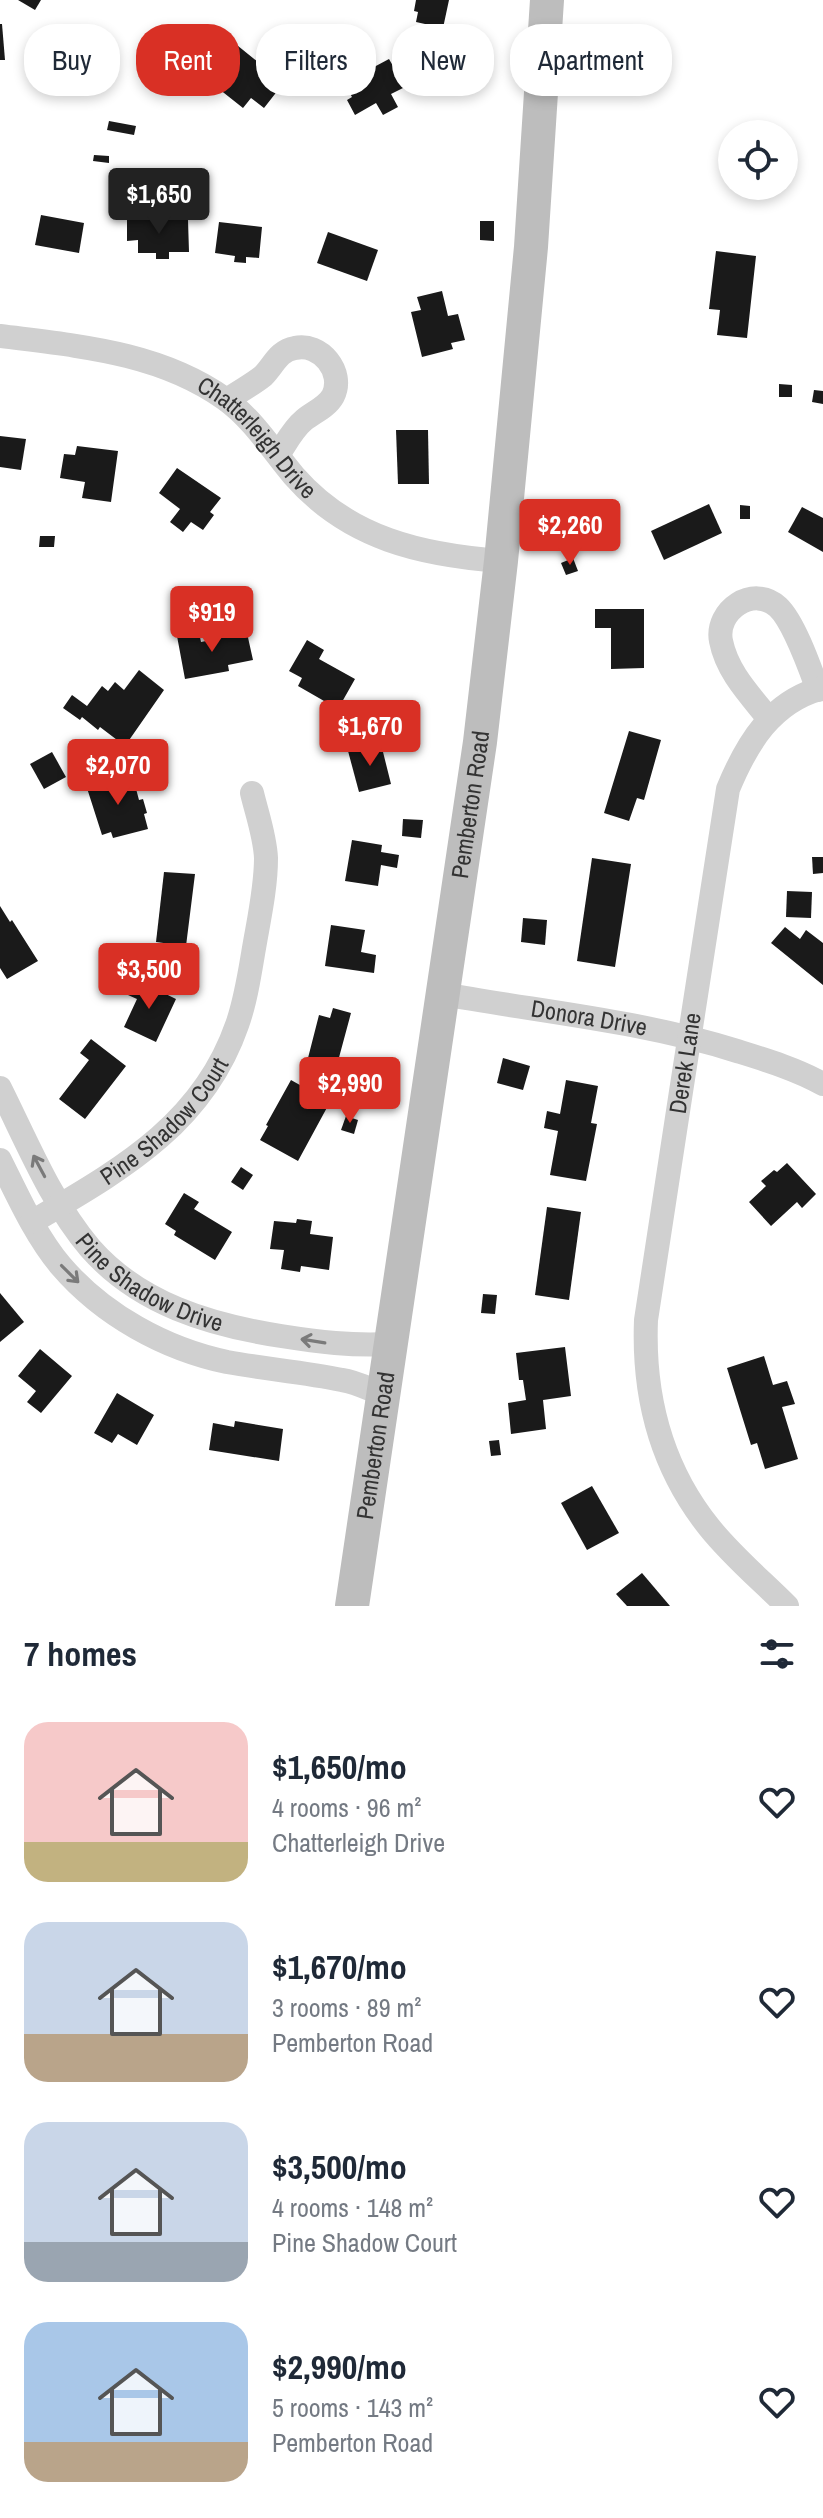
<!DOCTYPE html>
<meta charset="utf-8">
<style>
:root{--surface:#fff;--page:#f2f2f3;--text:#1f2937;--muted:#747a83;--accent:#d93025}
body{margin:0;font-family:"Archivo Narrow",sans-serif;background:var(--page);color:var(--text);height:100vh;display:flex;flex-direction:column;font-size:30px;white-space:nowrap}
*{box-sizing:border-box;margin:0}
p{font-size:26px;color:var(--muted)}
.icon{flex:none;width:44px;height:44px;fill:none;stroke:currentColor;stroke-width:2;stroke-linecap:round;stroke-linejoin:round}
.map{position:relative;height:1606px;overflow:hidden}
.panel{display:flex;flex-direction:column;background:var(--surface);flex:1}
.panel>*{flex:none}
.guide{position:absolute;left:24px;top:24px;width:776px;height:72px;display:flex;gap:16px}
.fabs{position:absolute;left:718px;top:120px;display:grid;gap:16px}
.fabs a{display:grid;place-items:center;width:80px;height:80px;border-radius:50%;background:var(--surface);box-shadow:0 4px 12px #0003;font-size:40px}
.price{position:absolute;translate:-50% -68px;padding:0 18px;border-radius:8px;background:var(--accent);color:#fff;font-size:26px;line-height:52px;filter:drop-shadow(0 2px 4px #0008)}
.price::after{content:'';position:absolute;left:50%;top:48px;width:24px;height:18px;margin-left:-12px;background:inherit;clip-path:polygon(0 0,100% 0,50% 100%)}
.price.on{background:#222;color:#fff}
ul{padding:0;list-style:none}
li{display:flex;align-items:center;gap:24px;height:200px;padding:0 24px}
li span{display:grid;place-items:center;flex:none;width:224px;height:160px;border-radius:24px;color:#555}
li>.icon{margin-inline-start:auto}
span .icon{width:96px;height:96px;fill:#fffc;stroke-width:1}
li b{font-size:34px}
h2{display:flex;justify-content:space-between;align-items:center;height:96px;padding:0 24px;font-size:34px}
.chip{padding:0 28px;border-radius:32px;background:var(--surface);box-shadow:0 4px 12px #0003;font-size:28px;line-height:72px}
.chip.on{background:var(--accent);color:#fff}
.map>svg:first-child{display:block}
.building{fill:#1a1a1a}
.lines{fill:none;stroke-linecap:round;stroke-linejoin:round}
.street{stroke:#d0d0d0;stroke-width:24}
.secondary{stroke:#bdbdbd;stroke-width:34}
.oneway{stroke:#7a7a7a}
.labels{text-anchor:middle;stroke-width:8;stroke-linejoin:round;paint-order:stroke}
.street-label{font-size:24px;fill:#333;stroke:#fff}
</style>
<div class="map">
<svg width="823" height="1606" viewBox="0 0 823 1606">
<rect width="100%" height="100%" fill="#fff"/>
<g class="building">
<polygon points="18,0 41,0 35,10"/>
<polygon points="416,0 449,0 443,28 416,22 418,12 414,11"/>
<polygon points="0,24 2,24 5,60 0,60"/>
<polygon points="222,33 258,62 256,65 282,85 264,108 251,98 243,108 219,89 227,78 202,59"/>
<polygon points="389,59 405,87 391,94 398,107 383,115 376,103 355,115 347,100 352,97 344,83"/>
<circle cx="205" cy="69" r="6"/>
<polygon points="109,121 136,126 134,135 107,130"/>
<polygon points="94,155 109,156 109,163 93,161"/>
<polygon points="41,215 84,223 79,253 35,245"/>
<polygon points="127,218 188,220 189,252 169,252 169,259 156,259 156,253 138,253 138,240 127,241"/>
<polygon points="480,221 494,221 494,241 480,240"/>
<polygon points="219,222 262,227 259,258 246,257 246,263 234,262 235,256 215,253"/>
<polygon points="328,232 378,250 367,281 317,263"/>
<polygon points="716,251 756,256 747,338 717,335 720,310 709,309"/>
<polygon points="442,291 448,316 458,314 465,340 451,343 453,349 422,357 411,312 421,310 417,297"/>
<polygon points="779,384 792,385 792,397 779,397"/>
<polygon points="814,390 823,391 823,404 812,402"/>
<polygon points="396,430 428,430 429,484 398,484"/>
<polygon points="0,436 26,439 21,470 0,467"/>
<polygon points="77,446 118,451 111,502 82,498 85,482 60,478 64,454 75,455"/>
<polygon points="177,468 221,498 210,512 214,515 203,530 191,522 183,532 170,522 180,509 159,493"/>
<polygon points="709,504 722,533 664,560 651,531"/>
<polygon points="740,505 750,506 750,519 740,519"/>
<polygon points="802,507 823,518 823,552 788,532"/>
<polygon points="40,536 55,536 54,547 39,547"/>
<polygon points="573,558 578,571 566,575 561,563"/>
<polygon points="595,609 644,609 644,668 611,669 611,628 595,628"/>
<polygon points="199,632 201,642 247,633 253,660 228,665 229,671 185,679 177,636"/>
<polygon points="307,640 324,650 319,659 355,679 338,709 298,686 302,678 289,671"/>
<polygon points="139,670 164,690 125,746 100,727 98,730 82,717 80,720 63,708 72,695 87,706 102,686 108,691 115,682 124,690"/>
<polygon points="629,731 661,740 644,800 637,798 629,821 604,813"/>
<polygon points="381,744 391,784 359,792 348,751"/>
<polygon points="52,752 66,777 44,789 30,764"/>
<polygon points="126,774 129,787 135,785 139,800 143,799 147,813 144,814 148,829 113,838 111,832 102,835 86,785"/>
<polygon points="403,819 423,820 421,838 402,836"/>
<polygon points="352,840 382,845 381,852 399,855 397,868 381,865 378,886 345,881"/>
<polygon points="812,857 823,857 823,873 813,874"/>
<polygon points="592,858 631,864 615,967 577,961"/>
<polygon points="164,872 195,874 186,946 156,942"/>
<polygon points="787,891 812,892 811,918 786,917"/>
<polygon points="0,906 10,922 12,920 38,961 7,979 0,968"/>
<polygon points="523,918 547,920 545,945 521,942"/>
<polygon points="331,925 365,930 361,952 376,955 374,973 325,966"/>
<polygon points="785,927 800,939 806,930 823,943 823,985 771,943"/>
<polygon points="135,979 176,999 156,1042 124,1027 137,999 128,995"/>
<polygon points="333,1008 351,1013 337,1065 308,1058 319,1015 330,1018"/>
<polygon points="91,1039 126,1066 85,1119 59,1099 89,1060 80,1053"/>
<polygon points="503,1058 530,1066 523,1090 497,1083"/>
<polygon points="291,1080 330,1102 298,1161 260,1140 268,1126 266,1125"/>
<polygon points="566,1080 598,1086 591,1123 597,1124 586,1181 550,1175 558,1131 544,1128 547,1111 560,1114"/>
<polygon points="346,1116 358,1120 354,1134 341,1130"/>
<polygon points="787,1163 816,1194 802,1208 797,1202 771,1226 749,1202 766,1186 761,1181 774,1170 777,1172"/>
<polygon points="241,1167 253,1175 243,1190 231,1182"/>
<polygon points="184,1193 199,1202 194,1209 232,1232 215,1260 174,1235 176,1231 165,1224"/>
<polygon points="547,1207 581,1212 569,1300 535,1295"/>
<polygon points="297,1219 312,1221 310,1234 333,1237 329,1270 301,1266 300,1272 281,1269 284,1250 270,1249 274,1221 296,1223"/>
<polygon points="0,1293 24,1322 0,1342"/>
<polygon points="483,1294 497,1295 495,1314 481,1313"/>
<polygon points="565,1347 571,1396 543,1400 546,1429 511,1434 508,1403 526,1400 523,1380 519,1380 516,1353"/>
<polygon points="40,1349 72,1376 41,1413 27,1402 36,1391 18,1376"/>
<polygon points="764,1356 773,1385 787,1381 795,1404 782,1407 798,1459 765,1469 757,1443 751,1445 727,1368"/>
<polygon points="117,1393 154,1415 137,1445 118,1434 112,1443 94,1433"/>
<polygon points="235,1421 283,1429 279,1461 209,1450 213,1423 234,1427"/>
<polygon points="499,1440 501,1455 491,1456 489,1441"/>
<polygon points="592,1486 619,1533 587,1550 561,1503"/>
<polygon points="642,1573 670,1606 627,1606 616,1594"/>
</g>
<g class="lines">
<g class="street">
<path id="s1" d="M 0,336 C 78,346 159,352 225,399 C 253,419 272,450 294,476 C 349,539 422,555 501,561"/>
<path d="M 227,400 C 238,392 252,385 263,376 C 274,365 278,351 295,348 C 320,342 345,372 333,396 C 327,407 314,412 304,420 C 293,429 286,443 278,455"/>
<path d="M 769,719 C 750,695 727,672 721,641 C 715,611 753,584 778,607 C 794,622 810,668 818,690"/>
<path id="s2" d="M 443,994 C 542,1012 642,1021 737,1051 C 766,1060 796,1069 823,1084"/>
<path id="s3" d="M 0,1088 C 27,1142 51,1202 90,1248 C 139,1304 210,1325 281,1336 C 319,1342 351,1346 390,1344"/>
<path d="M 0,1160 C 18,1196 35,1235 61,1266 C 103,1315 165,1349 227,1362 C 265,1369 304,1372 342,1380 C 356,1382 369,1389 382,1394"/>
<path id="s4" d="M 32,1222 C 118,1171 202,1126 237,1025 C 245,1003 249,978 253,954 C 258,923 266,890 266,858 C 265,836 257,814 252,793"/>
<path id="s5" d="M 787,1606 C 761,1580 732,1556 709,1527 C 661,1467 643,1395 646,1320 C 674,1143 699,966 728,789 C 747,743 772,701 823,688"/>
</g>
<path class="secondary" id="s6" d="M 352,1606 L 480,742 L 501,561 L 531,247 L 547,0"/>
</g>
<defs><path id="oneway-shaft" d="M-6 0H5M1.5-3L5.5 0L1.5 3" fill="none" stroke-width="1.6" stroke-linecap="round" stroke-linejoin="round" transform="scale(2)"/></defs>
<g class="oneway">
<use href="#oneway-shaft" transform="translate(39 1166) rotate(-118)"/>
<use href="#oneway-shaft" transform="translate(70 1274) rotate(45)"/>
<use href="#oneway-shaft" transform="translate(313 1341) rotate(-171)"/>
</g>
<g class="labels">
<g class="street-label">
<text dy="8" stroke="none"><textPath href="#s1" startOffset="286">Chatterleigh Drive</textPath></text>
<text dy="8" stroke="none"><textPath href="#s6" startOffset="810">Pemberton Road</textPath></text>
<text dy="8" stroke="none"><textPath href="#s2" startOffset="148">Donora Drive</textPath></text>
<text dy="8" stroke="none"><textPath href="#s5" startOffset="592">Derek Lane</textPath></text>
<text dy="8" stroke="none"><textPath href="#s4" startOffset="168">Pine Shadow Court</textPath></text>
<text dy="8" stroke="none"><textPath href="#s3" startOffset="254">Pine Shadow Drive</textPath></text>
<text dy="8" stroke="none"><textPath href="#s6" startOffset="162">Pemberton Road</textPath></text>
</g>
</g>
</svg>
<div class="fabs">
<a><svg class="icon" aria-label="locate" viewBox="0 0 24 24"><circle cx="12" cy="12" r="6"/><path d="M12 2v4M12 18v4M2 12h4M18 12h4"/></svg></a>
</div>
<b class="price on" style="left:159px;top:236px">$1,650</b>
<b class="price" style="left:570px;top:567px">$2,260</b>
<b class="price" style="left:212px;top:654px">$919</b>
<b class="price" style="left:370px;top:768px">$1,670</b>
<b class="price" style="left:118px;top:807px">$2,070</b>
<b class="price" style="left:149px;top:1011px">$3,500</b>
<b class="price" style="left:350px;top:1125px">$2,990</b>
<div class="guide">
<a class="chip">Buy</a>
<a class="chip on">Rent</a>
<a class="chip">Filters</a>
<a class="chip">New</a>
<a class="chip">Apartment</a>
</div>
</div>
<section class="panel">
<h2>7 homes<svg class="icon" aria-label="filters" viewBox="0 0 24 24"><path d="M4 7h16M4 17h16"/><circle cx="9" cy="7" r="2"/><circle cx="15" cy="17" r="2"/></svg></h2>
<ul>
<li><span style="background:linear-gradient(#f6c9c9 75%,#c2b280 0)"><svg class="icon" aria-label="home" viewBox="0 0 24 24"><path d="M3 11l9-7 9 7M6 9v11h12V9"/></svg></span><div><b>$1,650/mo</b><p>4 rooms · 96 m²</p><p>Chatterleigh Drive</p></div><svg class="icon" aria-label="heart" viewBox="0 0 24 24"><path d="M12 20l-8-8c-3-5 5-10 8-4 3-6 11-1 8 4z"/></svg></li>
<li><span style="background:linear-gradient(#c9d6e8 70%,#b9a48a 0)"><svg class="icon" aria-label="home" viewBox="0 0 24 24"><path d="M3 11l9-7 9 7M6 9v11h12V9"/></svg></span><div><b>$1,670/mo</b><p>3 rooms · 89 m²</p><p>Pemberton Road</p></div><svg class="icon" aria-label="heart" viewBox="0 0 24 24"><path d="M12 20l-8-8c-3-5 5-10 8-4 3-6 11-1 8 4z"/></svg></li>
<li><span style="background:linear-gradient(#c9d6e8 75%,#9aa5b1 0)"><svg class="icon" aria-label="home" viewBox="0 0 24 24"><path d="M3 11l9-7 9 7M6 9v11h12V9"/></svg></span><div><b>$3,500/mo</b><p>4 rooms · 148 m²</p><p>Pine Shadow Court</p></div><svg class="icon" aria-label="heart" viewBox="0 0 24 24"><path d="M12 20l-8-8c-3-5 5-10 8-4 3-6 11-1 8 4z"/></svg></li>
<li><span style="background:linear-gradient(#a9c7e8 75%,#b9a48a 0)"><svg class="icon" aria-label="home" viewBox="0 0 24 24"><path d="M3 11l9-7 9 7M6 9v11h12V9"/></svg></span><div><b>$2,990/mo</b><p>5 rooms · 143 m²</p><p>Pemberton Road</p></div><svg class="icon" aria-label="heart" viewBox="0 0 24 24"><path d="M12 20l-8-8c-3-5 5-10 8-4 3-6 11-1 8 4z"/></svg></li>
</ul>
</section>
